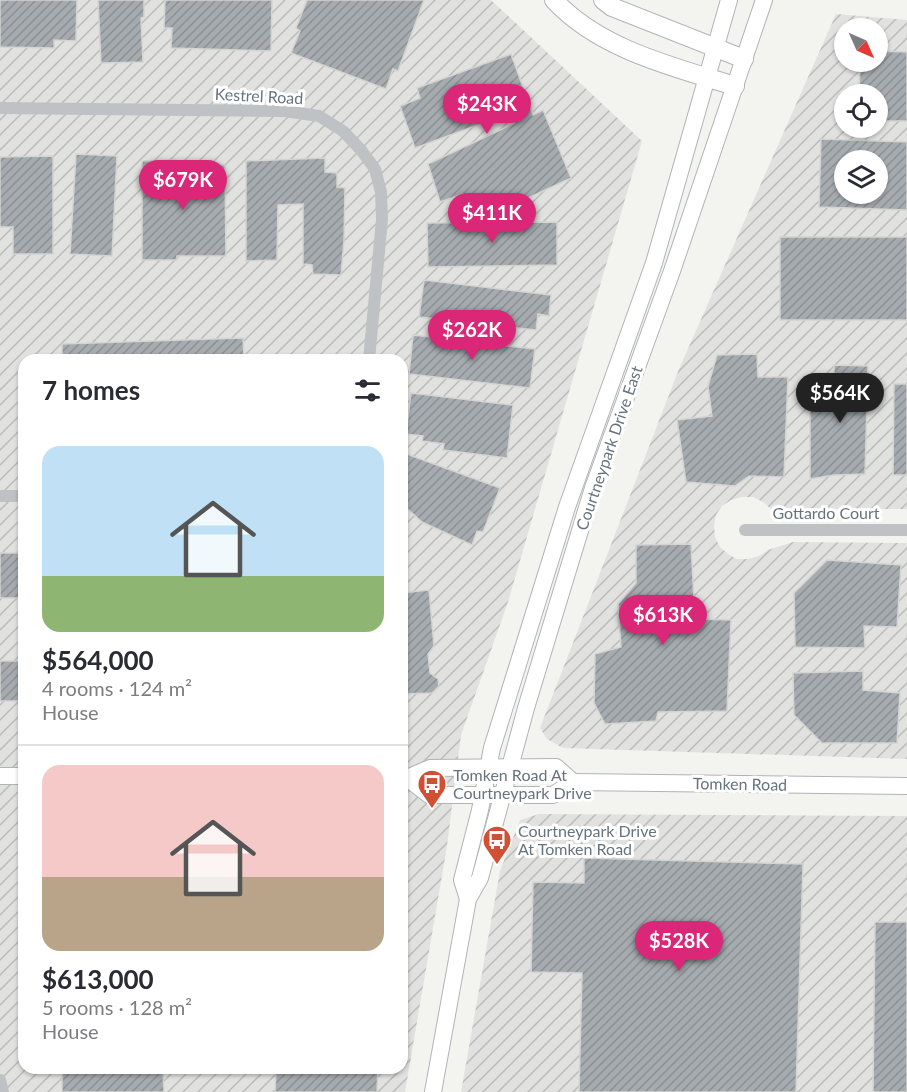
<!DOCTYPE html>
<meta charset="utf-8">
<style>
:root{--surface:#fff;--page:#f7f7f7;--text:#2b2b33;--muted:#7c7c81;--line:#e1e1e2;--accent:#db2777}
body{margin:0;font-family:Lato,sans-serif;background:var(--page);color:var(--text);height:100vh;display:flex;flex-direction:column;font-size:22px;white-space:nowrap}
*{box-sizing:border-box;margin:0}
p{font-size:20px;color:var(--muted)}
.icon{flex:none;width:33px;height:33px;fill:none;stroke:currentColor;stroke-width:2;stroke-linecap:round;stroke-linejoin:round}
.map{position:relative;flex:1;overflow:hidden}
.panel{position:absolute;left:18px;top:354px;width:390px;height:720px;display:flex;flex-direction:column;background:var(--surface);border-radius:18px;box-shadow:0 2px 4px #0004}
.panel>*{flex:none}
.needle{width:39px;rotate:135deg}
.buttons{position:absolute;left:834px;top:18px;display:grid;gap:12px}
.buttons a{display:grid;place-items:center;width:54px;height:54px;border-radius:50%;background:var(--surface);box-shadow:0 2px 4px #0004;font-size:30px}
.price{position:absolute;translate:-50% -51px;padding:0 14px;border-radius:21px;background:var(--accent);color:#fff;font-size:20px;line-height:39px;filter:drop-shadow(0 2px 3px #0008)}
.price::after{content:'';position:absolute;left:50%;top:36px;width:18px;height:14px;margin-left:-9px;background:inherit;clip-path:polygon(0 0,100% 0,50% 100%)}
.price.selected{background:#222;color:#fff}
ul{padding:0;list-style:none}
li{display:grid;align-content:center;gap:12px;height:318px;padding:0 24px}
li+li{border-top:2px solid var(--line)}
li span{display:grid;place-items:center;height:186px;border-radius:18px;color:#555}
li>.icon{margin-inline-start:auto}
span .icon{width:108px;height:108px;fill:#fffc;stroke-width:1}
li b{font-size:26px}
h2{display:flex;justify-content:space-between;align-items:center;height:72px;padding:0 24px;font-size:26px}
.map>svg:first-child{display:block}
.industrial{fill:url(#industrial-furrows);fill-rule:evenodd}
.building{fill:url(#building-hatch);stroke:#d4d4d2;stroke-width:1.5;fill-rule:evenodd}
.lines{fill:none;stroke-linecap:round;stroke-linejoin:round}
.major-casing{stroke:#b0b4b7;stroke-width:18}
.highway-casing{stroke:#b1b5b7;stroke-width:20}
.minor{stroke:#bfc2c4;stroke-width:12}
.major{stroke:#fff;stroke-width:16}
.highway{stroke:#fff;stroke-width:18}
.labels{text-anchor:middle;stroke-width:6;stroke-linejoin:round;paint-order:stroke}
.street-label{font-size:16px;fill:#65747d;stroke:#fff}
.poi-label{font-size:16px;fill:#65747d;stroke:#fff;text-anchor:start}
</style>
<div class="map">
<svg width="907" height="1092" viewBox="0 0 907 1092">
<defs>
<pattern id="industrial-furrows" width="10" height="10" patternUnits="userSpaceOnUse" patternTransform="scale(1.5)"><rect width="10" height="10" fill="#e1e2e0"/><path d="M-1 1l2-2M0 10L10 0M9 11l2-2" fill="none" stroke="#babcbb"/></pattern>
<pattern id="building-hatch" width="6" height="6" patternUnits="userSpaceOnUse" patternTransform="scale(1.5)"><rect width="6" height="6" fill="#a5abaf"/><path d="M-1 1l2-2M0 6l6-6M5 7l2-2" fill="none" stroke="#8a9094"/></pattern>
</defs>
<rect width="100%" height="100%" fill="#f3f3f0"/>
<g class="industrial">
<path d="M 0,0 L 491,0 L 642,141 L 508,602 L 461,735 L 447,846 L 405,1092 L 0,1092 ZM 24,360 L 402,360 L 402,1068 L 24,1068 Z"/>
<path d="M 836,14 L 907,20 L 907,509 L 771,509 L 763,502 L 753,497 L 742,497 L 731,500 L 722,506 L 716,515 L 714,526 L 715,537 L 720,547 L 728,554 L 737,559 L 748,559 L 759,556 L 768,550 L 793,542 L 907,543 L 907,759 L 563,748 L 547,739 L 540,728 L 679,369 ZM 844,28 L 878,28 L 878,62 L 844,62 ZM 844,94 L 878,94 L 878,128 L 844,128 ZM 844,160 L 878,160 L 878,194 L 844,194 Z"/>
<polygon points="539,814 907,816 907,1092 461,1092 500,871 520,820"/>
</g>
<g class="building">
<polygon points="0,0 77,0 76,41 54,40 54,48 0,47"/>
<polygon points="98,0 144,0 144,17 141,18 143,62 101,63"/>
<polygon points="165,0 272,0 271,51 171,48 172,28 164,28"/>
<polygon points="307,0 424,0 398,71 393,69 386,89 291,53 300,31 296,28"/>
<polygon points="878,51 907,52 907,121 878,121 878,94 859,94 860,62 878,62"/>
<polygon points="511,54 533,115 543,110 571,178 526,199 466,199 463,194 440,202 428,164 515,123 510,113 415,148 400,106 420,98 417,88"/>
<path d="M 821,139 L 907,142 L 907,210 L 819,207 ZM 844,160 L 878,160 L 878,194 L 844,194 Z"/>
<polygon points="76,154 117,156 112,256 70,254"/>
<polygon points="53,156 53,254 13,254 13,227 0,227 0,157"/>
<polygon points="325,158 325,172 337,173 337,187 345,188 344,240 341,275 313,274 312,265 303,264 303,204 278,205 277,260 246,261 246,161"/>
<polygon points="176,160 176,165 225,165 226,256 177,256 177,260 142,260 142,161"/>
<polygon points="557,222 557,265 428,267 427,223"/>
<rect x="780" y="237" width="127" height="83"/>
<polygon points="424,280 551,295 549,316 538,314 536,330 419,317"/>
<polygon points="413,335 535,349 530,388 409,374"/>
<polygon points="243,338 244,360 62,360 62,344"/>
<polygon points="757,354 758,377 788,377 784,477 749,476 735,486 686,482 677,420 712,416 708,386 717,355"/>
<polygon points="834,365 868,366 865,474 834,475 810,479 810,388 834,389"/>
<polygon points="894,384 907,384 907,475 893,475"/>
<polygon points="411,393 513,405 507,458 443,450 444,444 422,441 423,436 406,434"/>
<polygon points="404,453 500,488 483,532 477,531 472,545 422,522 402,504 402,459"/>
<polygon points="691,544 695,619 731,620 727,711 658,712 656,721 605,724 594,703 595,654 621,647 618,604 636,583 636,545"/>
<rect x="0" y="553" width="24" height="45"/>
<polygon points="827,560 901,565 897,627 864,626 865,648 795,647 794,593"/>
<polygon points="429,590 434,646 428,654 430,673 438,679 439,686 432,693 402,694 402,593"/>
<rect x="0" y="661" width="24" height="40"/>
<polygon points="863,671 863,690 900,693 897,743 822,743 794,715 793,673"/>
<polygon points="584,858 803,864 796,1092 579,1092 582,973 531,972 533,882 584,883"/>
<polygon points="875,922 907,922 907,1092 873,1092"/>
<polygon points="62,1068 163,1068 164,1092 62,1092"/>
<polygon points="276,1068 378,1068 377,1092 275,1092"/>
</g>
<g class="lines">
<g class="major-casing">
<g id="major">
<polyline points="0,776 24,776"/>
<polyline points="402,778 407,778 430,768 556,767 573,782"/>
<polyline points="407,778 429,795 553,795 573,782 907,786"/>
<polyline points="468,899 462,880 480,810 492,748 567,507 654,263 729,0"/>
<polyline points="433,1092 468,899 480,878 526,708 593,488 672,271 764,0"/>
</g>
</g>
<g class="highway-casing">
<g id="highway">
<path d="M 554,0 C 599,49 673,67 735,86"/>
<polyline points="603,0 612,7 744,59"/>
</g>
</g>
<g class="minor">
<polyline points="0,108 284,111 319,116 343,131 361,150 375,169 381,192 382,219 369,360"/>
<polyline points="0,496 24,496"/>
<polyline points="745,530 907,530"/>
<polyline points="0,1080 3,1092"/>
</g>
<use href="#major" class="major"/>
<use href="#highway" class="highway"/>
</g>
<defs>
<g id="bus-pin" transform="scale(1.5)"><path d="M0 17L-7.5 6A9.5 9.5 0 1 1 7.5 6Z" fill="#d05033" stroke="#fff"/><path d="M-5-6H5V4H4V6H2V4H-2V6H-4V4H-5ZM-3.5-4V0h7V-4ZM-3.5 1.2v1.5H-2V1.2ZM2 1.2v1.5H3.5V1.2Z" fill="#fff"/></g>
</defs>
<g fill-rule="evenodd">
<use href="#bus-pin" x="432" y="784"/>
<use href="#bus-pin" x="497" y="840"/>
</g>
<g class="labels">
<g class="street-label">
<text transform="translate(259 96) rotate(3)" y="6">Kestrel Road</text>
<text transform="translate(609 448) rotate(-71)" y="6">Courtneypark Drive East</text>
<text x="826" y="519">Gottardo Court</text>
<text transform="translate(740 784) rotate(1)" y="6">Tomken Road</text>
</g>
<g class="poi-label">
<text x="453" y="781">Tomken Road At<tspan x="453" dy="18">Courtneypark Drive</tspan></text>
<text x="518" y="837">Courtneypark Drive<tspan x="518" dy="18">At Tomken Road</tspan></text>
</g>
</g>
</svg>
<div class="buttons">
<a><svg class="needle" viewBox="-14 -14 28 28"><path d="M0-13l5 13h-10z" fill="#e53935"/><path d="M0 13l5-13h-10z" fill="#7c7c81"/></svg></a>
<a><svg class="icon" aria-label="locate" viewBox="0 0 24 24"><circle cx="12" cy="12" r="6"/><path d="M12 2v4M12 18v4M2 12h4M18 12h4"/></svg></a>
<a><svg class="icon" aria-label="layers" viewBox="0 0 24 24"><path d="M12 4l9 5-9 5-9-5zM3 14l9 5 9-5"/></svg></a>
</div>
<b class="price" style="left:487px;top:135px">$243K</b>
<b class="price" style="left:183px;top:211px">$679K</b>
<b class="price" style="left:492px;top:244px">$411K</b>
<b class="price" style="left:472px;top:361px">$262K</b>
<b class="price selected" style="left:840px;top:424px">$564K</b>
<b class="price" style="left:663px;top:646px">$613K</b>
<b class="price" style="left:679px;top:972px">$528K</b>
<section class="panel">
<h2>7 homes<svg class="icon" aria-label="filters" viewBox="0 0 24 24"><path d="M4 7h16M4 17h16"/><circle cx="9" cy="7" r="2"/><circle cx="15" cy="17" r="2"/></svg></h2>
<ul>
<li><span style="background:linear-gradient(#bfe0f5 70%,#8fb573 0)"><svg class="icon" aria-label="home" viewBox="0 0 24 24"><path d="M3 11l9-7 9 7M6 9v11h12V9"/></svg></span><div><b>$564,000</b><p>4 rooms · 124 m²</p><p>House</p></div></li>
<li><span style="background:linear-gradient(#f6c9c9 60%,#b9a48a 0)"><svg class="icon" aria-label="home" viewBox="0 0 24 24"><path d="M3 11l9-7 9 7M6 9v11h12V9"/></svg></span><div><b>$613,000</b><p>5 rooms · 128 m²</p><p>House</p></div></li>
</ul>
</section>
</div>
